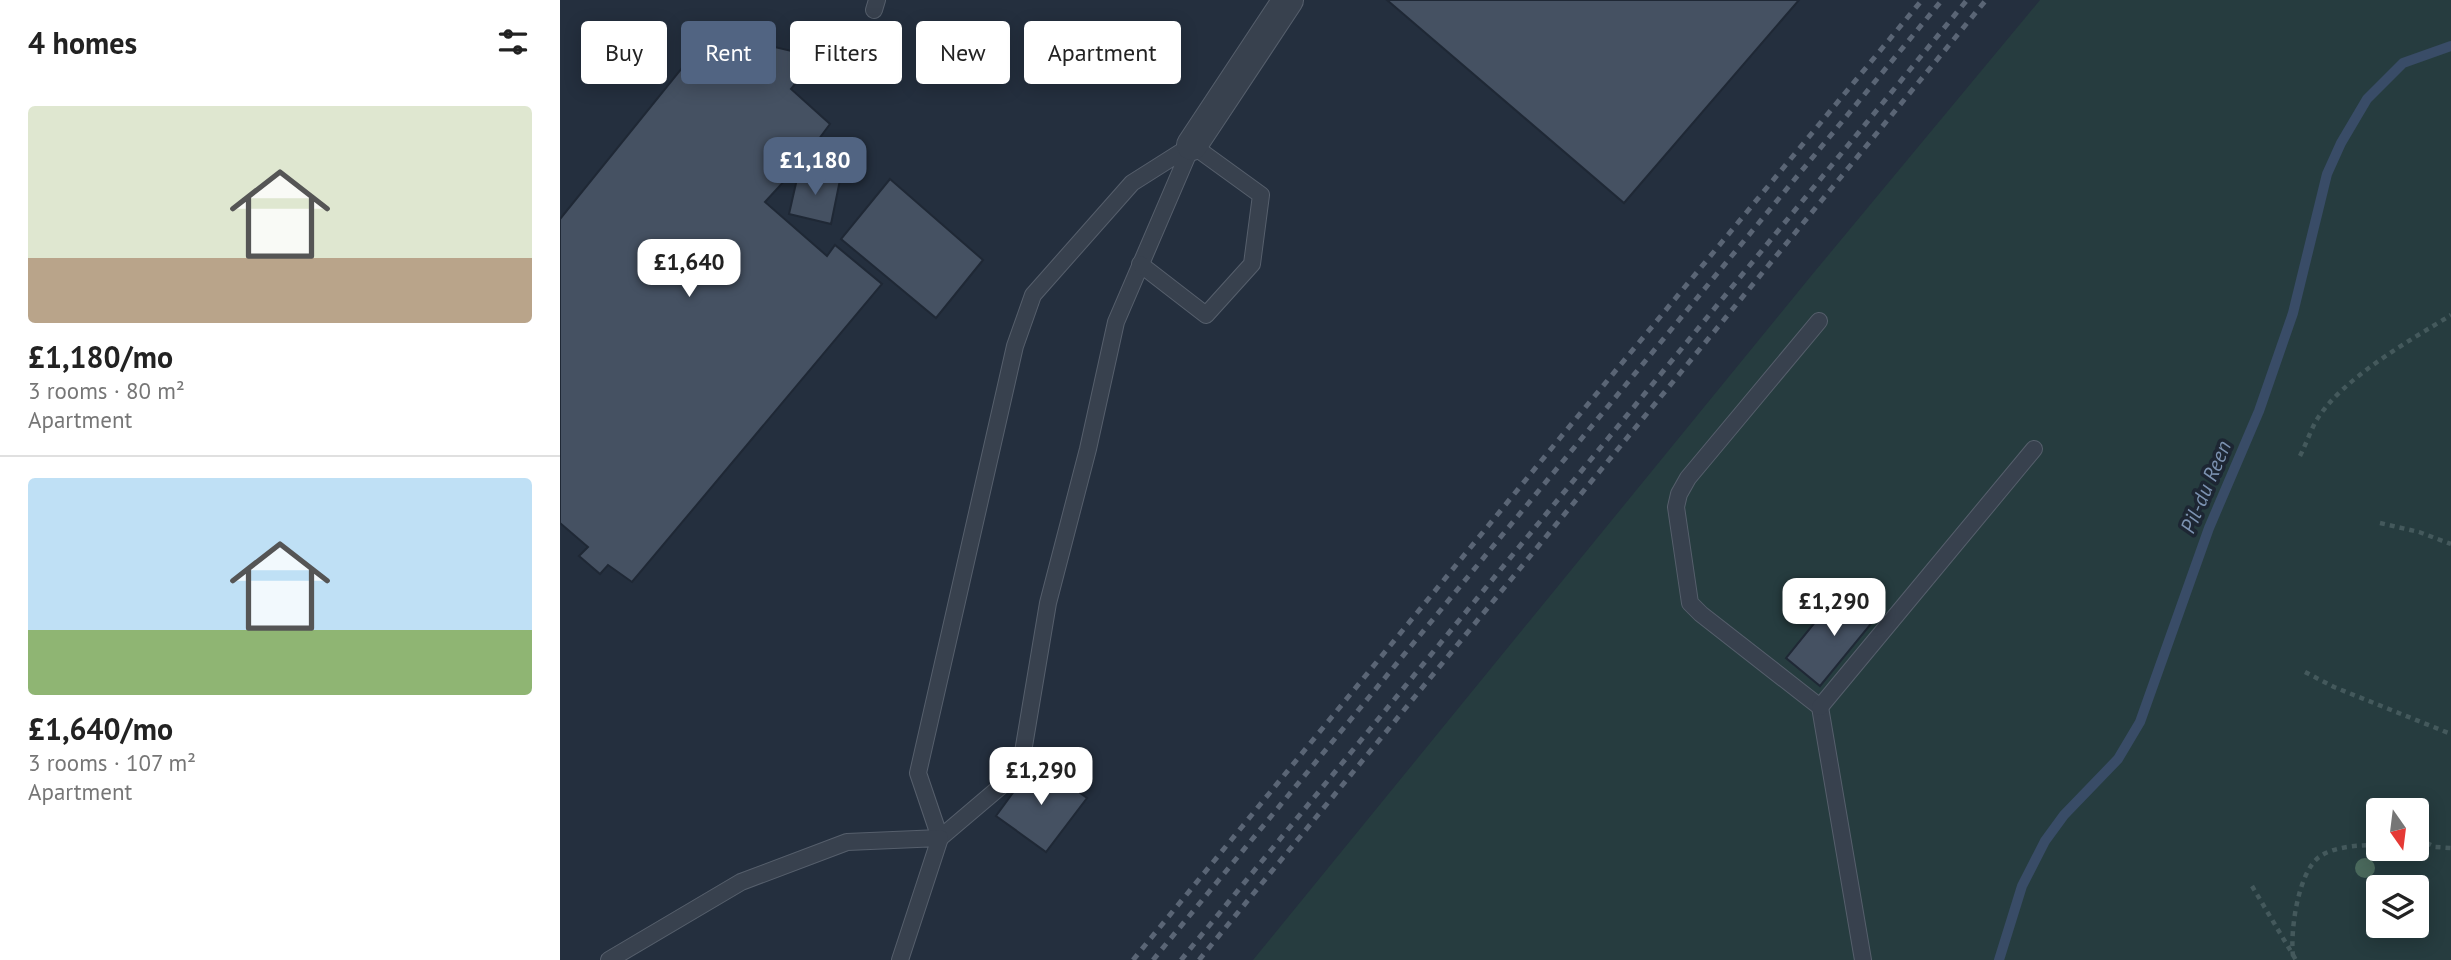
<!DOCTYPE html>
<meta charset="utf-8">
<style>
:root{--surface:#fff;--page:#f6f6f6;--text:#222;--muted:#767676;--line:#e0e0e0;--accent:#516482}
body{margin:0;font-family:"PT Sans",sans-serif;background:var(--page);color:var(--text);height:100vh;display:flex;flex-direction:column;font-size:26px;white-space:nowrap}
*{box-sizing:border-box;margin:0}
p{font-size:23px;color:var(--muted)}
.icon{flex:none;width:38px;height:38px;fill:none;stroke:currentColor;stroke-width:2;stroke-linecap:round;stroke-linejoin:round}
.map{position:relative;flex:1;overflow:hidden}
.panel{display:flex;flex-direction:column;background:var(--surface);width:560px}
.panel>*{flex:none}
.banner{position:absolute;left:21px;top:21px;width:665px;height:63px;display:flex;gap:14px}
.needle{width:46px;rotate:166deg}
.fabs{position:absolute;left:1806px;top:798px;display:grid;gap:14px}
.fabs a{display:grid;place-items:center;width:63px;height:63px;border-radius:7px;background:var(--surface);box-shadow:0 4px 18px #0003;font-size:35px}
.price{position:absolute;translate:-50% -60px;padding:0 16px;border-radius:14px;background:#fff;color:#222;font-size:23px;line-height:46px;filter:drop-shadow(0 2px 4px #0008)}
.price::after{content:'';position:absolute;left:50%;top:42px;width:21px;height:16px;margin-left:-10px;background:inherit;clip-path:polygon(0 0,100% 0,50% 100%)}
.price.active{background:var(--accent);color:#fff}
ul{padding:0;list-style:none}
li{display:grid;align-content:center;gap:14px;height:371px;padding:0 28px}
li+li{border-top:2px solid var(--line)}
li span{display:grid;place-items:center;height:217px;border-radius:7px;color:#555}
li>.icon{margin-inline-start:auto}
span .icon{width:126px;height:126px;fill:#fffc;stroke-width:1}
li b{font-size:30px}
h2{display:flex;justify-content:space-between;align-items:center;height:84px;padding:0 28px;font-size:30px}
.tag{padding:0 24px;border-radius:7px;background:var(--surface);box-shadow:0 4px 18px #0003;font-size:24px;line-height:63px}
.tag.active{background:var(--accent);color:#fff}
main{display:flex;flex:1;min-height:0}
.map>svg:first-child{display:block}
.green{fill:#263c3f;fill-rule:evenodd}
.lines{fill:none;stroke-linecap:round;stroke-linejoin:round}
.stream{stroke:#394c67;stroke-width:10}
.building{fill:#455162;stroke:#1f2835;stroke-width:2}
.service-casing{stroke:#565f6c;stroke-width:18}
.minor-casing{stroke:#565f6c;stroke-width:32}
.path{stroke:#44595c;stroke-width:4.5;stroke-dasharray:5 5;stroke-linecap:butt}
.service{stroke:#38414e;stroke-width:16}
.minor{stroke:#38414e;stroke-width:30}
.rail{stroke:#5a6575;stroke-width:5;stroke-dasharray:7 7;stroke-linecap:butt}
.tree{fill:#4b6a5d}
.labels{text-anchor:middle;stroke-width:7;stroke-linejoin:round;paint-order:stroke}
.water-label{font-size:21px;font-style:italic;fill:#7c92b1;stroke:#1d2633}
</style>
<main>
<section class="panel">
<h2>4 homes<svg class="icon" aria-label="filters" viewBox="0 0 24 24"><path d="M4 7h16M4 17h16"/><circle cx="9" cy="7" r="2"/><circle cx="15" cy="17" r="2"/></svg></h2>
<ul>
<li><span style="background:linear-gradient(#dfe7d0 70%,#b9a48a 0)"><svg class="icon" aria-label="home" viewBox="0 0 24 24"><path d="M3 11l9-7 9 7M6 9v11h12V9"/></svg></span><div><b>£1,180/mo</b><p>3 rooms · 80 m²</p><p>Apartment</p></div></li>
<li><span style="background:linear-gradient(#bfe0f5 70%,#8fb573 0)"><svg class="icon" aria-label="home" viewBox="0 0 24 24"><path d="M3 11l9-7 9 7M6 9v11h12V9"/></svg></span><div><b>£1,640/mo</b><p>3 rooms · 107 m²</p><p>Apartment</p></div></li>
</ul>
</section>
<div class="map">
<svg width="1891" height="960" viewBox="0 0 1891 960">
<rect width="100%" height="100%" fill="#242f3e"/>
<path class="green" d="M 1480,0 L 1891,0 L 1891,960 L 693,960 L 1251,276 ZM 1818,810 L 1857,810 L 1857,849 L 1818,849 ZM 1818,887 L 1857,887 L 1857,926 L 1818,926 Z"/>
<g class="lines">
<polyline class="stream" points="1439,960 1462,886 1485,841 1504,815 1558,759 1580,722 1649,528 1699,411 1733,313 1767,174 1781,143 1807,99 1843,63 1891,46"/>
</g>
<g class="building">
<polygon points="827,0 1239,0 1064,203"/>
<polygon points="151,32 257,57 231,89 270,124 244,159 237,155 224,171 228,177 205,202 267,256 275,245 322,284 72,582 48,565 40,574 19,556 28,547 0,523 0,219"/>
<polygon points="239,170 280,180 271,224 229,214"/>
<polygon points="330,179 423,260 376,318 281,239"/>
<polygon points="1300,589 1324,608 1260,686 1226,658 1260,616 1270,625"/>
<polygon points="476,761 527,798 486,852 436,816"/>
</g>
<g class="lines">
<g class="service-casing">
<g id="service">
<polyline points="314,10 317,0"/>
<polygon points="632,145 556,322 528,449 488,603 460,770 380,838 358,773 455,346 473,295 572,183"/>
<polyline points="580,264 646,315 692,264 701,195 632,145"/>
<polyline points="1259,321 1128,478 1119,494 1116,507 1130,603 1141,614 1260,707 1303,960"/>
<polyline points="1260,707 1474,449"/>
<polyline points="49,960 181,882 287,842 380,838 340,960"/>
</g>
</g>
<g class="minor-casing">
<polyline id="minor" points="632,145 728,0"/>
</g>
<g class="path">
<path d="M 1740,456 C 1746,444 1750,432 1756,421 C 1781,379 1849,341 1891,315"/>
<polyline points="1820,523 1859,532 1891,544"/>
<polyline points="1745,672 1774,687 1891,734"/>
<polyline points="1857,842 1863,841 1875,847 1891,848"/>
<polyline points="1692,886 1736,960"/>
<path d="M 1733,956 C 1730,931 1738,873 1759,857 C 1774,846 1801,845 1818,845"/>
</g>
<use href="#service" class="service"/>
<use href="#minor" class="minor"/>
<g class="rail">
<polyline points="573,960 1000,438 1362,0"/>
<polyline points="593,960 1382,0"/>
<polyline points="621,960 1407,0"/>
<polyline points="639,960 1426,0"/>
</g>
</g>
<circle class="tree" cx="1805" cy="868" r="10"/>
<g class="labels">
<g class="water-label">
<text transform="translate(1646 487) rotate(-67)" y="7">Pil-du Reen</text>
</g>
</g>
</svg>
<div class="fabs">
<a><svg class="needle" viewBox="-14 -14 28 28"><path d="M0-13l5 13h-10z" fill="#e53935"/><path d="M0 13l5-13h-10z" fill="#767676"/></svg></a>
<a><svg class="icon" aria-label="layers" viewBox="0 0 24 24"><path d="M12 4l9 5-9 5-9-5zM3 14l9 5 9-5"/></svg></a>
</div>
<b class="price active" style="left:255px;top:197px">£1,180</b>
<b class="price" style="left:129px;top:299px">£1,640</b>
<b class="price" style="left:1274px;top:638px">£1,290</b>
<b class="price" style="left:481px;top:807px">£1,290</b>
<div class="banner">
<a class="tag">Buy</a>
<a class="tag active">Rent</a>
<a class="tag">Filters</a>
<a class="tag">New</a>
<a class="tag">Apartment</a>
</div>
</div>
</main>
